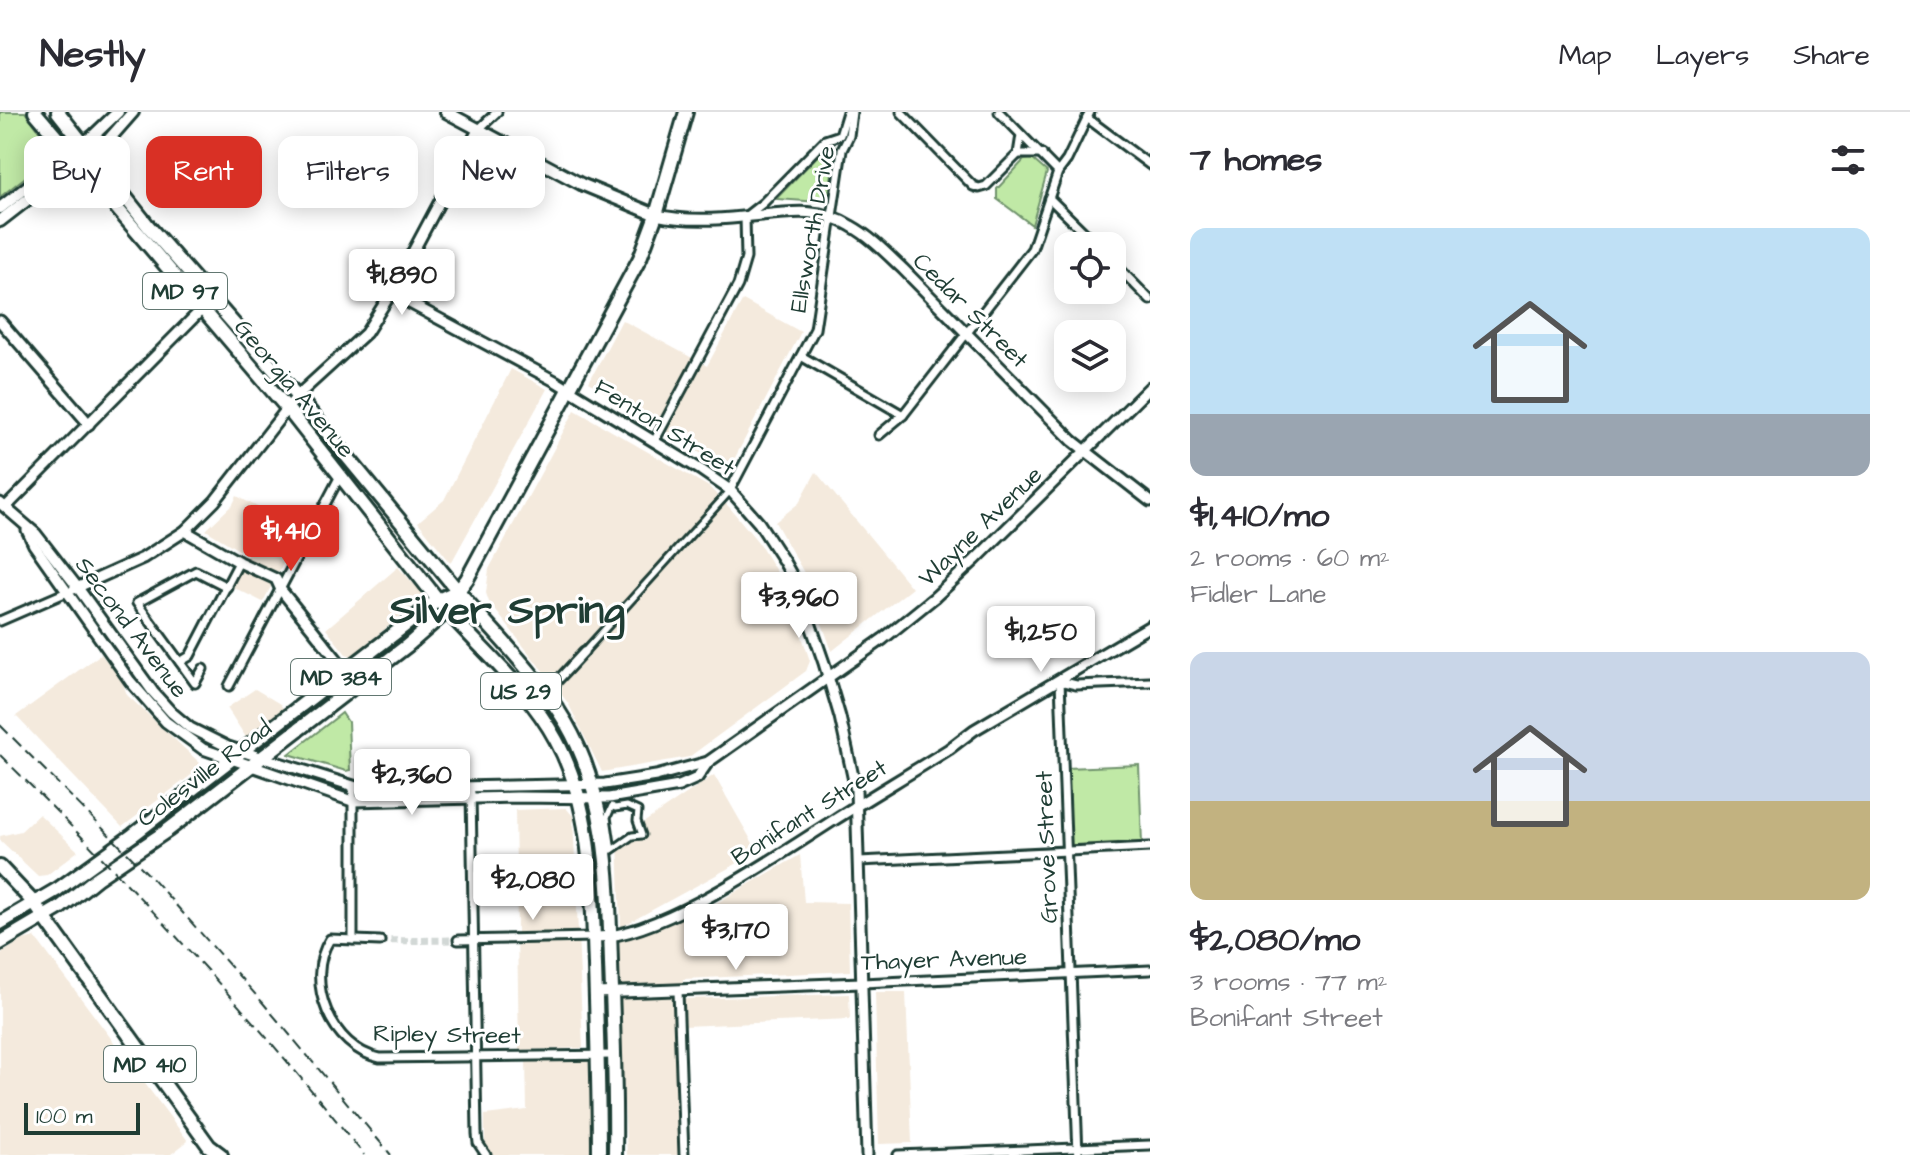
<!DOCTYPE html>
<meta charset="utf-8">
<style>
:root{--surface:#fff;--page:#f7f7f7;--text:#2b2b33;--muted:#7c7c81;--line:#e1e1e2;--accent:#d93025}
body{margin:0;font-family:"Architects Daughter",sans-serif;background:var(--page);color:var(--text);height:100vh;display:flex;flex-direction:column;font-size:30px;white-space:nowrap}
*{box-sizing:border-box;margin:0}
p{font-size:26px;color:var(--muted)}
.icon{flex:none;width:44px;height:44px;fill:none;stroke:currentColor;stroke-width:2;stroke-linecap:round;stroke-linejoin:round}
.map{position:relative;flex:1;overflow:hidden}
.sheet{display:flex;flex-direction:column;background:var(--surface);width:760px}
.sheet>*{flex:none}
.banner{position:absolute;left:24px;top:24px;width:760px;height:72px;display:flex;gap:16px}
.controls{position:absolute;left:1054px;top:120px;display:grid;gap:16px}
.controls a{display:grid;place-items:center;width:72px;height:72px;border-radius:16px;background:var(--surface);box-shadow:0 4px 20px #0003;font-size:40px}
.scale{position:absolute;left:24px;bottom:20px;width:116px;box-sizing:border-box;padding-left:8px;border:4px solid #1f3d34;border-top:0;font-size:22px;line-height:28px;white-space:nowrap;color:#1f3d34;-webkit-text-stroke:6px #fff;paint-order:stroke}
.price{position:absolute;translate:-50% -68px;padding:0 18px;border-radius:8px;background:#fff;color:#222;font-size:26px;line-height:52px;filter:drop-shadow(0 2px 4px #0008)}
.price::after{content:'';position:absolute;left:50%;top:48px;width:24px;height:18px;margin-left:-12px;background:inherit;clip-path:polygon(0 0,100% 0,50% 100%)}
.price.selected{background:var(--accent);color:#fff}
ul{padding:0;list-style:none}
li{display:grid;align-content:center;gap:16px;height:424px;padding:0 40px}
li span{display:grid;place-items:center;height:248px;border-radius:16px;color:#555}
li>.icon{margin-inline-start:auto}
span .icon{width:144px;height:144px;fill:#fffc;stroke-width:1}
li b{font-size:34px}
h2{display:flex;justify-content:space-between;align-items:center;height:96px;padding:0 40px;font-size:34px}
.tag{padding:0 28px;border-radius:16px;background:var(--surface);box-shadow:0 4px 20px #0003;font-size:28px;line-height:72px}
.tag.selected{background:var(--accent);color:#fff}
header{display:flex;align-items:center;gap:48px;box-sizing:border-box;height:112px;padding:0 40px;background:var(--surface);border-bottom:2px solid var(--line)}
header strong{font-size:38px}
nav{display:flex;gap:44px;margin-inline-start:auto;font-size:28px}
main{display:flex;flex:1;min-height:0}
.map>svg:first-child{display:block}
.built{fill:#f4eadd}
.green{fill:#c0e9a6;stroke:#70936d;stroke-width:2}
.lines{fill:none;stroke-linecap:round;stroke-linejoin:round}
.minor-tunnel{stroke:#d2d8d6;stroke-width:7;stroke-dasharray:7 3.5;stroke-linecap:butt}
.pedestrian-casing{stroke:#1f3d34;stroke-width:11}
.minor-casing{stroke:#1f3d34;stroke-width:13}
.tertiary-casing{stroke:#1f3d34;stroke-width:15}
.secondary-casing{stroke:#1f3d34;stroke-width:16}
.primary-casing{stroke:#1f3d34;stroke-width:18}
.trunk-casing{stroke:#1f3d34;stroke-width:18}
.pedestrian{stroke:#fff;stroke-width:5}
.minor{stroke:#fff;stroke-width:7}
.tertiary{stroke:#fff;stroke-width:9}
.secondary{stroke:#fff;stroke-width:10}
.primary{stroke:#fff;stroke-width:12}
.trunk{stroke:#fff;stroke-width:12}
.rail{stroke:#1f3d34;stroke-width:2;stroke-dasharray:12 6;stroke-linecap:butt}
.labels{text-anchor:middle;stroke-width:6;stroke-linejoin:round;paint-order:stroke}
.shield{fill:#fff;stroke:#627771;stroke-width:2}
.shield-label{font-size:22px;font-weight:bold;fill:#1f3d34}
.street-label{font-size:24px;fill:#1f3d34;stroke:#fff}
.town-label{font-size:40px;font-weight:bold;fill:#1f3d34;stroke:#fff}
</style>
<header>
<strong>Nestly</strong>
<nav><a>Map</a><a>Layers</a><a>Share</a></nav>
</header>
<main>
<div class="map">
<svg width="1150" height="1043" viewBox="0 0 1150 1043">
<rect width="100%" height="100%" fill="#fff"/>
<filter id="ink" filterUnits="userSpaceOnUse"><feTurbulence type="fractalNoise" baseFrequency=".0125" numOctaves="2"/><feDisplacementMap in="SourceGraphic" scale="16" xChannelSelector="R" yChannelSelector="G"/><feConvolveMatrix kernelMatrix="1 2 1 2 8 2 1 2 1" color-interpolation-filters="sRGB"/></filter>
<g filter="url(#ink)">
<g class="built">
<polygon points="743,188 801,220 728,359 589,270 622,208 707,254"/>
<polygon points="511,257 547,277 451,451 418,410 444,388"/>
<polygon points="575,298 709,375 730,396 758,430 779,464 793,497 810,549 806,559 689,645 602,660 568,591 489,490 486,481 489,457"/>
<polygon points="816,360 912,476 832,539 803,459 775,410 799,391"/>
<polygon points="237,384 272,403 267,413 295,428 263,490 233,475 247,443 206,418 233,392"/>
<polygon points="398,455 423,482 421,487 352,544 346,542 326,517"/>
<polygon points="101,542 122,569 127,583 200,651 194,661 122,715 16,604"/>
<polygon points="255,577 280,592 285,599 247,627 227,596"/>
<polygon points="714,663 758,740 621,815 618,728"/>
<polygon points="566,696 573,704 583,936 519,938 515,698"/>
<polygon points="39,702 78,739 47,763 38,764 0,728 0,724 21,719"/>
<polygon points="800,743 804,790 848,791 850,859 683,867 682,887 849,882 850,907 683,914 685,1043 627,1043 616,831 685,802 685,809"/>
<polygon points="35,825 188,1029 170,1043 0,1043 0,842 23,828"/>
<polygon points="875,880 906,880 912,1031 879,1032"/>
<polygon points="526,947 587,947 590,950 593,1043 491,1043 485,1030 485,1003 527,998"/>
</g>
<g class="green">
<polygon points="0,0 25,0 56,41 0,85"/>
<polygon points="833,32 836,36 828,87 820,90 776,87 827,34"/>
<polygon points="1032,47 1047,60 1032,113 997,87 997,77 1024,48"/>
<polygon points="342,601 348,610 350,658 346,659 289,642"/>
<polygon points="1139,653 1142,732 1070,734 1067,656"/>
</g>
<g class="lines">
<polyline class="minor-tunnel" points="380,829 458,828"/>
<g class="pedestrian-casing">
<g id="pedestrian">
<polyline points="584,540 730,379"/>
<polygon points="612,694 615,696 627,694 638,699 637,709 642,723 632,724 612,738 607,705"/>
</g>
</g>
<g class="minor-casing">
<g id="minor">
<polyline points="901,0 973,74 979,76 986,74 1018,42 1021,23"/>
<polyline points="999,0 1058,60"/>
<polyline points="1087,6 1150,53"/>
<polyline points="478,18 497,0"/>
<polyline points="1018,42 1042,42"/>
<polyline points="1049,86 1098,134"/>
<polyline points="1112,149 1150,188"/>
<polyline points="801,244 903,303"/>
<polyline points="879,323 903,303 1032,137 1058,60 1067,48 1090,0"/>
<polyline points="655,328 738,173 746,146 745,105 763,91 825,28 840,23 847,0"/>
<polyline points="730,378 815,217 842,38 849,24 852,0"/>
<polyline points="0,509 67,480"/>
<polyline points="180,550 190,544 239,450"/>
<polyline points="203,557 195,571 137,491 196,459 227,475"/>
<polyline points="229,574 340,364"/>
<polyline points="546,581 584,540"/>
<polyline points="471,681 477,1022 478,1031 486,1043"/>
<polyline points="859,749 1150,735"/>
<polyline points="353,828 353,675"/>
<polyline points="458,828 594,825"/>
<path d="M 380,829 L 330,827 C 303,869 332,937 380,946 L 614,943"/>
<polyline points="862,871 1150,858"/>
<polyline points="678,879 684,1043"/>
<polyline points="898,1043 1150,1033"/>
<polyline points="1078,1043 1060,569 1076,573 1150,570"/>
</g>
</g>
<g class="tertiary-casing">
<g id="tertiary">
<path d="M 656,103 C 684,109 714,108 742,105 C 780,102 816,92 851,114 C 871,125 887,142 903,157 L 1073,329 L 1150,389"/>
<polyline points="391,181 555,269 701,358 730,378 759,411 783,448 797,473 824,551 840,605 856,678 867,1043"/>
<polyline points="0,209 89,312"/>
<polyline points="0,391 36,422 78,476 153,580 171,600 190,616 228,635 363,677 605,672 656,664 708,650 883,527 935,485 975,448 1150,275"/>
<polyline points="6,395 206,193"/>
<polyline points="27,418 34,433 130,569 166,610 203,637 352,689 517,685 609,686 679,674 697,666 708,650"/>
<polyline points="185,419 239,450 276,467 281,478 347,560"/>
<polyline points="74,477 143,446 185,419 215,389 297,284 366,221 391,181 478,18"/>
<path d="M 594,825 C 657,827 779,743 834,708 C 872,684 911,661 949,637 L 974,618 L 1150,514"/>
<polyline points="596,881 862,871"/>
</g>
</g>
<g class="secondary-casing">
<g id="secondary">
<polyline points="446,0 581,72 656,103"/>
<polyline points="0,96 94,23 118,0"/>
<polyline points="0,109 67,57 104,33 133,0"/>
</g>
</g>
<g class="primary-casing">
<g id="primary">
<polyline points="0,755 34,791 209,1034 221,1043"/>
<polyline points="0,811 58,777 133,723 438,488 287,296 35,0"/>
<polyline points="0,831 61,795 97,766 168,718 408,533 447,499 458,479 297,284 149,115 58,0"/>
</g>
</g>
<g class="trunk-casing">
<g id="trunk">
<path d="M 458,479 C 495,522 537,562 566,611 C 613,692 608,788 612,878 C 614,933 616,988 615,1043"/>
<path d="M 599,1043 C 599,980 597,917 595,854 C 592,779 593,695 556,628 C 527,574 476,534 438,488 L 458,479 L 467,467 L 640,146 L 656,103 L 686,0"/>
</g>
</g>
<use href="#pedestrian" class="pedestrian"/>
<use href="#minor" class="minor"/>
<use href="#tertiary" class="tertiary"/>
<use href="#secondary" class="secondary"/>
<use href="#primary" class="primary"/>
<use href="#trunk" class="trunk"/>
<g class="rail">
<polyline points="0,613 150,764 263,891 391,1043"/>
<path d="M 0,643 C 128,769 252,902 364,1043"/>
</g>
</g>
</g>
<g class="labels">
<g class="shield">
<rect x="143" y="161" width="84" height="36" rx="6"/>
<rect x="291" y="547" width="100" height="36" rx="6"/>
<rect x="481" y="561" width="80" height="36" rx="6"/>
<rect x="104" y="934" width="92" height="36" rx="6"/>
</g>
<g class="shield-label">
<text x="185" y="187">MD 97</text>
<text x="341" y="573">MD 384</text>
<text x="521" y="587">US 29</text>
<text x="150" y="960">MD 410</text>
</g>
<g class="street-label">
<text transform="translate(812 117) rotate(-80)" y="8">Ellsworth Drive</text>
<text transform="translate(971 198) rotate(45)" y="8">Cedar Street</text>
<text transform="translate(295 276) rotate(50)" y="8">Georgia Avenue</text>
<text transform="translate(665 315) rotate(32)" y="8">Fenton Street</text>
<text transform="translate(980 414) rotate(-44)" y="8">Wayne Avenue</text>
<text transform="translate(132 515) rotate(53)" y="8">Second Avenue</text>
<text transform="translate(204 661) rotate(-37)" y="8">Colesville Road</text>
<text transform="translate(809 700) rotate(-32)" y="8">Bonifant Street</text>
<text transform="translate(1046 735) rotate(-92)" y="8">Grove Street</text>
<text transform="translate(944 847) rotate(-2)" y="8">Thayer Avenue</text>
<text transform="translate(447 922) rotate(1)" y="8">Ripley Street</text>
</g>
<g class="town-label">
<text x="507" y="511">Silver Spring</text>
</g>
</g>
</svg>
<div class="controls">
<a><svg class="icon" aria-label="locate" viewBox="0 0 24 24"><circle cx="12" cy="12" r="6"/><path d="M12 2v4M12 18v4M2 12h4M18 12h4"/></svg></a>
<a><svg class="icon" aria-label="layers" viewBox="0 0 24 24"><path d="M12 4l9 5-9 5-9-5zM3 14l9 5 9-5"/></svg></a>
</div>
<div class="scale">100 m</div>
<b class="price" style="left:402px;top:205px">$1,890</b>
<b class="price selected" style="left:291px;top:461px">$1,410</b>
<b class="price" style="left:799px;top:528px">$3,960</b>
<b class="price" style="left:1041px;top:562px">$1,250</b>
<b class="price" style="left:412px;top:705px">$2,360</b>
<b class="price" style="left:533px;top:810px">$2,080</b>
<b class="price" style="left:736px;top:860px">$3,170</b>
<div class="banner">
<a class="tag">Buy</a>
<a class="tag selected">Rent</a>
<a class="tag">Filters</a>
<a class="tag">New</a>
</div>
</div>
<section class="sheet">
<h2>7 homes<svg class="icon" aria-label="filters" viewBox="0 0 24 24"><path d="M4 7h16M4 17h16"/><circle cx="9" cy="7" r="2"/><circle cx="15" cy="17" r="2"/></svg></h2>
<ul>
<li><span style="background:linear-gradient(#bfe0f5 75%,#9aa5b1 0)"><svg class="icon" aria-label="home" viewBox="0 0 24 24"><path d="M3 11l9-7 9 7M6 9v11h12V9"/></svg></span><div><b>$1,410/mo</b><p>2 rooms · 60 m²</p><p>Fidler Lane</p></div></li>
<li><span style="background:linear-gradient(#c9d6e8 60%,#c2b280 0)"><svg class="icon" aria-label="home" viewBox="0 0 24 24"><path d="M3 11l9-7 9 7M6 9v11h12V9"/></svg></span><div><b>$2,080/mo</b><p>3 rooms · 77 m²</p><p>Bonifant Street</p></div></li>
</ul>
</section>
</main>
